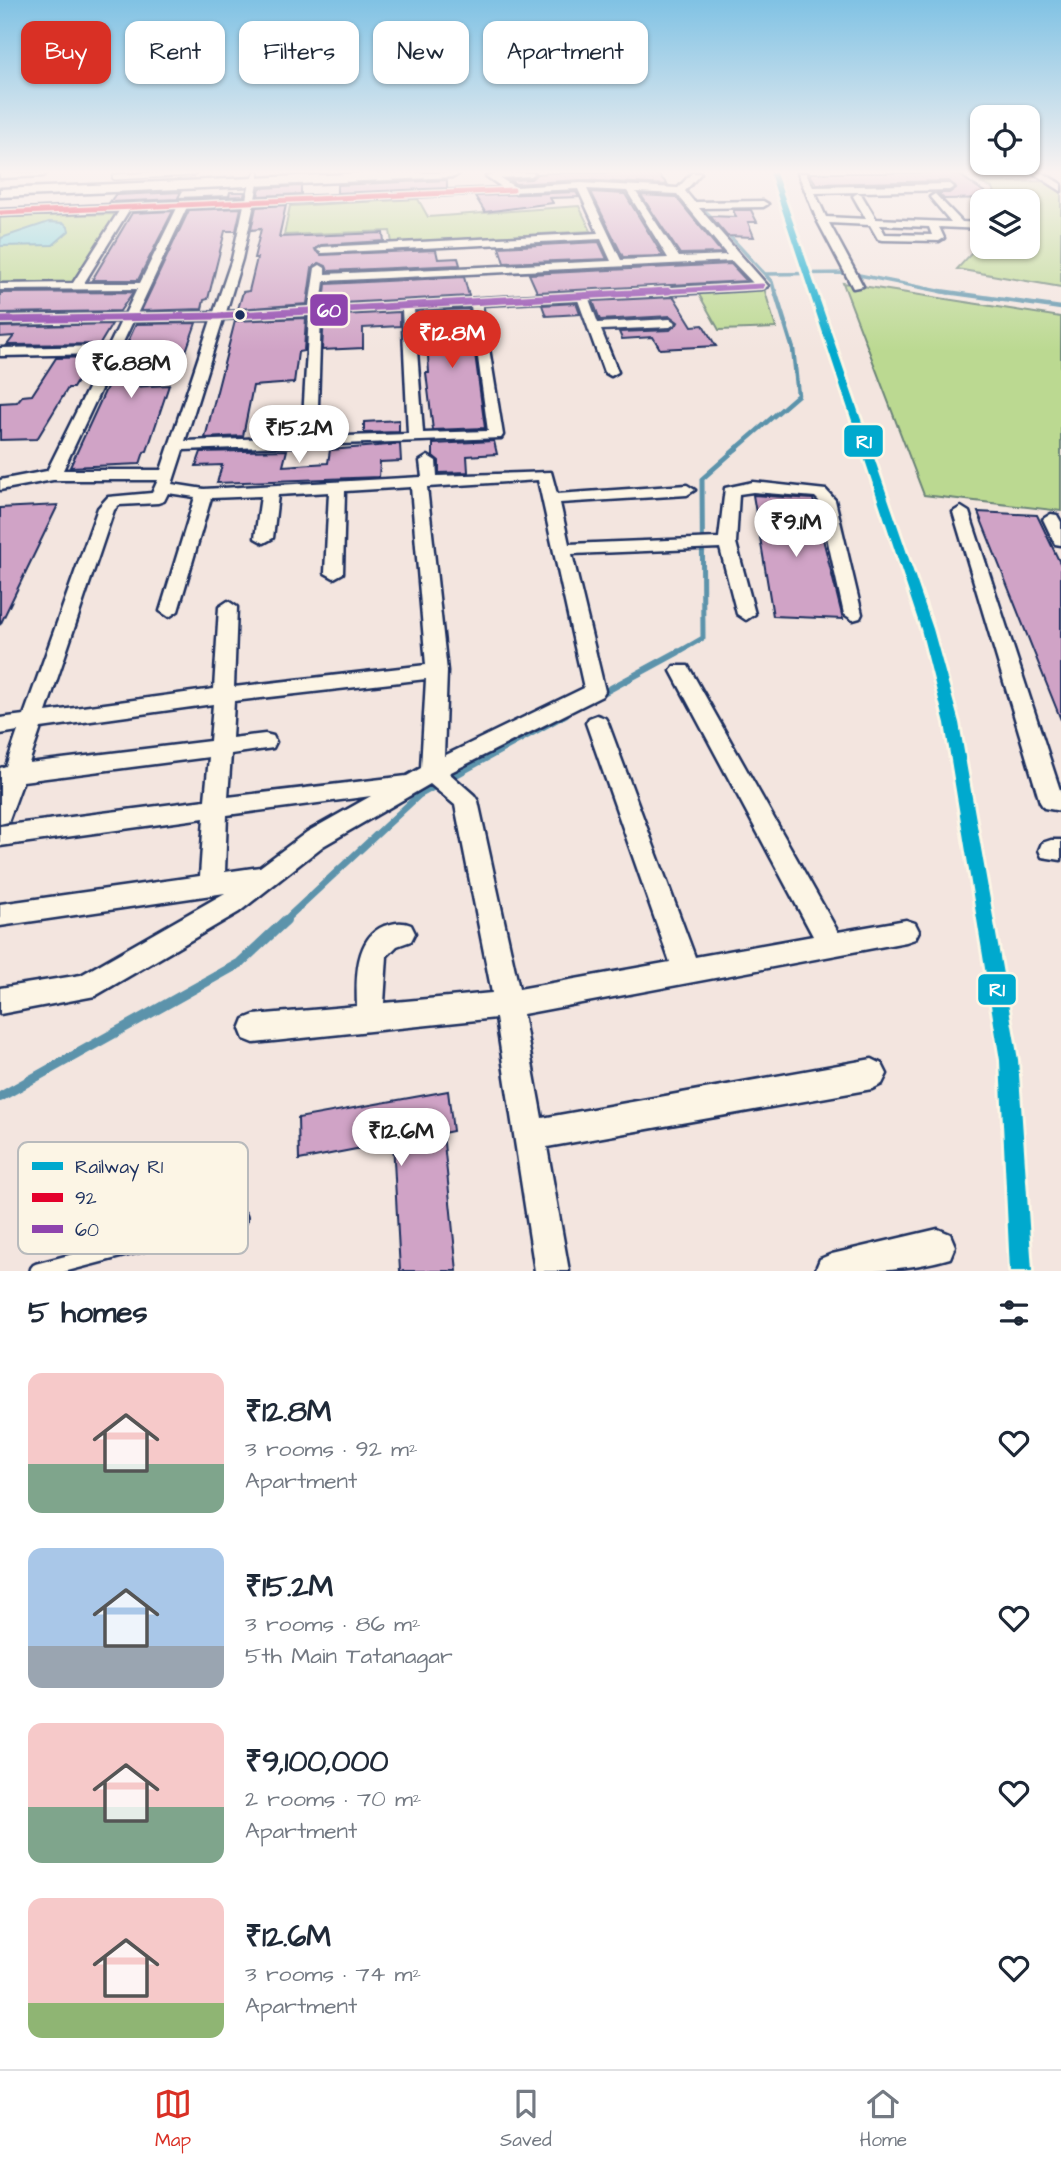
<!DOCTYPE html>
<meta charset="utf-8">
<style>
:root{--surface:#fff;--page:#f6f6f7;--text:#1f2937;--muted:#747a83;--line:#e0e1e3;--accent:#d93025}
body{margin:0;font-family:"Architects Daughter",sans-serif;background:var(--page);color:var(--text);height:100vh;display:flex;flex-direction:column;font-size:26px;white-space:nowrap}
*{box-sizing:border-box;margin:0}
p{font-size:23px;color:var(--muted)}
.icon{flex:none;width:38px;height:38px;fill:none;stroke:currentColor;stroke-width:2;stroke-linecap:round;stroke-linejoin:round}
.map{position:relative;height:1271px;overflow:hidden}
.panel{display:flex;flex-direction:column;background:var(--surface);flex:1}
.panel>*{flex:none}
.banner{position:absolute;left:21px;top:21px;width:700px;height:63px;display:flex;gap:14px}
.tools{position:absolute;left:970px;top:105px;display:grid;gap:14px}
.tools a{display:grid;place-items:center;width:70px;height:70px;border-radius:14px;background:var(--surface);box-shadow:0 2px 5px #0004;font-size:35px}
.price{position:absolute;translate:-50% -60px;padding:0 16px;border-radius:24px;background:#fff;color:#222;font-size:23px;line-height:46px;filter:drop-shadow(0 2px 4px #0008)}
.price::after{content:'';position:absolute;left:50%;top:42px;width:21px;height:16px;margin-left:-10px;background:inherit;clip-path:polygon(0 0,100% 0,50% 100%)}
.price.current{background:var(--accent);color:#fff}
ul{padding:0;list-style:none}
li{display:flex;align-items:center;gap:21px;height:175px;padding:0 28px}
li span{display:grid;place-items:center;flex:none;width:196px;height:140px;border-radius:14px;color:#555}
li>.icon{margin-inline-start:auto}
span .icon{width:84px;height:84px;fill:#fffc;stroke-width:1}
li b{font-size:30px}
h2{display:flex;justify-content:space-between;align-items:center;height:84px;padding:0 28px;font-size:30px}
.tag{padding:0 24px;border-radius:14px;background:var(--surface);box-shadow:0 2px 5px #0004;font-size:24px;line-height:63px}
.tag.current{background:var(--accent);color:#fff}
.tabs{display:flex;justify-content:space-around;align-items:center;height:98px;border-top:2px solid var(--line);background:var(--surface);font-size:19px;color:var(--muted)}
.tabs a{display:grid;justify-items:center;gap:4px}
.tabs .current{color:var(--accent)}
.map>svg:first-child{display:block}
.green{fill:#bbd991;stroke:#6b8478;stroke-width:2}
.water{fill:#85d6de;stroke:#5b93ab;stroke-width:2}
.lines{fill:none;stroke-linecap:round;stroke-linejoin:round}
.stream-far4{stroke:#5b93ab;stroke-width:3.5}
.stream-far3{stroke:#5b93ab;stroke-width:4.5}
.stream-far2{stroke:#5b93ab;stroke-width:5}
.stream-far1{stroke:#5b93ab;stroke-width:7}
.stream{stroke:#5b93ab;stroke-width:10}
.building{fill:#d0a3c6;stroke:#1b2f5e;stroke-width:2}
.lane-far1-casing{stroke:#1b2f5e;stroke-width:8}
.lane-casing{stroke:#1b2f5e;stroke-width:20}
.street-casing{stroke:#1b2f5e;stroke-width:5}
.secondary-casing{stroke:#1b2f5e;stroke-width:5}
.lane-far1{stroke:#fcf5e5;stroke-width:5}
.lane{stroke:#fcf5e5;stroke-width:15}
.street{fill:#fcf5e5;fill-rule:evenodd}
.secondary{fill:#fcf5e5;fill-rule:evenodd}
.bus-1-casing{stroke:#fcf5e5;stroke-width:8}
.bus-2-far1-casing{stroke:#fcf5e5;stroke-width:8}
.bus-2-casing{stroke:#fcf5e5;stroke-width:10}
.bus-1{stroke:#e4002b;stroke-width:5}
.bus-2-far1{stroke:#8e44ad;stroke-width:5}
.bus-2{stroke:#8e44ad;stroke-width:7}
.rail-1-casing{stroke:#fcf5e5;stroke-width:6}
.rail-1{fill:#00a9ce;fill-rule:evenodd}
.bus-dot{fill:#1b2f5e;stroke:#fcf5e5;stroke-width:2.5}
.key{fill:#fcf5e5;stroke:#b8babc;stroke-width:2}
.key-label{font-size:19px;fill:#1b2f5e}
.line-badge{stroke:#fcf5e5;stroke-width:2.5}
.badge-label{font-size:19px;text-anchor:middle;font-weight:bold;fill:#fff}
</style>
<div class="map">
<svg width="1061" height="1271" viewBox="0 0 1061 1271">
<rect width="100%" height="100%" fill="#f3e5df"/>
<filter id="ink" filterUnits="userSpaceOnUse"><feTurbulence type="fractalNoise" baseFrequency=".0143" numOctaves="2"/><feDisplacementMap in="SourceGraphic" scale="14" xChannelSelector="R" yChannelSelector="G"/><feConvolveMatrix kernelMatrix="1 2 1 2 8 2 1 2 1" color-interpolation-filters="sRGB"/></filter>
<g filter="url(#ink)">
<g class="green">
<polygon points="1044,181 1061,190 1061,287 957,269 982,242 982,247 1027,247 1027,201 1000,201 992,188 980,183"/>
<polygon points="418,199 428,217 579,206 591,231 392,243 390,231 284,235 290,206"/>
<polygon points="117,214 73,282 0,283 0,217"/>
<polygon points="843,283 1061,317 1061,511 924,495"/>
<polygon points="764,288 776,328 719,330 697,291"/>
</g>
<polygon class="water" points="49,222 64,223 68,227 69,231 53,245 0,246 1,238"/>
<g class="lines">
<g class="stream-far4">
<polyline points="658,183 683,191 716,221"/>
<polyline points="581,184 612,180"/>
<polyline points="726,232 772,282 775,293"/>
<polyline points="766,274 849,273 949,293"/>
</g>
<g class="stream-far3">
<polyline points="940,291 1061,308"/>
<polyline points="736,449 798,395 793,349 775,291"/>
</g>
<polyline class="stream-far2" points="675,654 703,638 702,479 738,447"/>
<g class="stream-far1">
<polyline points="597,696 678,652"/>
<polyline points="284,921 419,795 566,714"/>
</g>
<polyline class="stream" points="0,1097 240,963 286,920"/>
</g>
<g class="building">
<polygon points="550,173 657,173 668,185 581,180 516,184 509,180 531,179 537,174"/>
<polygon points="809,173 950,173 961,176 993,198 944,199 938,193 949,193 956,188 949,181 816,184"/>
<polygon points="447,180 447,188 337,193 337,185"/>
<polygon points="301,186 301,194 258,196 260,188"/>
<polygon points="181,192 178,198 229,196 230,192 245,192 244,196 110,202 115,195"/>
<polygon points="576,192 579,197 550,198 553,203 485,212 475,196"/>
<polygon points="591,192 625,194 663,256 623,257"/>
<polygon points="641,195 676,197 722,253 680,254"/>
<polygon points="286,205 279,237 383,233 384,241 321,245 315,249 321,255 436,250 438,259 458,258 460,265 328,271 326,266 319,263 312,268 307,304 238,309 243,292 249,291 257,258 254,258 261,229 251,230 256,207"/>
<polygon points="241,208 236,231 225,231 208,299 204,300 202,309 141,311 189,210"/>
<polygon points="733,210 751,210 757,222 748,222 754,237 727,236 710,216 736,217"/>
<polygon points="173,211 138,280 92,280 132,213"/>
<polygon points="599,242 607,259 504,263 499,247"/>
<polygon points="731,264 747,281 537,292 529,274"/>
<polygon points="464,277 469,296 324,304 326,284"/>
<polygon points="133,292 120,311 0,313 0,293"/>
<polygon points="674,297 692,326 703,325 716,346 660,349 653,337 622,339 619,332 670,330 678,322 670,316 600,320 593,301"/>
<polygon points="576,303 580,314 546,316 542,305"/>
<polygon points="469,309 485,428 433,430 426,373 429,373 428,356 422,325 418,325 417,311"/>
<polygon points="400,312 400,326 363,328 363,348 322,350 324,316"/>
<polygon points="306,318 304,351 298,352 294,383 253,386 243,436 205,438 235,321"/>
<polygon points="196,323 186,351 148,353 134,387 169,385 147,451 144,452 140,464 70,467 136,324"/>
<polygon points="112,324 100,344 7,345 14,336 0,337 0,327"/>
<polygon points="92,357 73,388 68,388 37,439 0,440 0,403 17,402 22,396 32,395 56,358"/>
<polygon points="399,420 399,432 364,433 364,422"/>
<polygon points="494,441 497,454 467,456 468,472 439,473 439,461 433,456 433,444"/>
<polygon points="400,444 401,461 380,462 379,477 217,483 222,465 196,466 201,452 287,450 283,466 328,463 330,450"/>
<polygon points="753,495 813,499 843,619 773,616"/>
<polygon points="58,505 0,625 0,508"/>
<polygon points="978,512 1037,515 1061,565 1061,720"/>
<polygon points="448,1091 453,1131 443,1133 457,1271 400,1271 393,1142 299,1160 298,1118"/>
</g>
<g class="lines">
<g class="lane-far1-casing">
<g id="lane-far1">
<polyline points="115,177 193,173"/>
<polyline points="254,183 257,173"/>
</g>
</g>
<g class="lane-casing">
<polyline id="lane" points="38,1271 239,1218"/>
</g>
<g class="street-casing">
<g id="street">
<polygon points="0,173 47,173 43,176 0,178"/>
<path d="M 497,173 L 535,173 L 531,176 L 500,178 L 515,187 L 581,183 L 678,188 L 692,173 L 701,173 L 685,191 L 694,202 L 763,201 L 768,204 L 763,207 L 699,208 L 768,286 L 762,289 L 589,299 L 598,323 L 670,319 L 676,323 L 670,327 L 601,330 L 618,372 L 611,376 L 604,372 L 578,300 L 482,305 L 503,435 L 501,438 L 183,450 L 172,484 L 204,489 L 422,477 L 420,461 L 428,456 L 436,461 L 437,476 L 551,472 L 557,494 L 687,485 L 695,490 L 687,495 L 560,503 L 569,544 L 719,538 L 725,488 L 753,482 L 826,490 L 835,500 L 862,614 L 860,618 L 853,620 L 844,614 L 819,501 L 815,497 L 753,492 L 739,494 L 736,543 L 755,614 L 746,620 L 737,614 L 720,548 L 572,554 L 605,691 L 602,696 L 449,773 L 474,795 L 478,801 L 519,989 L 670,962 L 586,723 L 589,718 L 597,715 L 605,718 L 608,723 L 695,957 L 813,936 L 671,671 L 674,666 L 688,666 L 691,671 L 838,932 L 906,920 L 915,923 L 919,931 L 915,939 L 906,942 L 523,1014 L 542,1118 L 872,1059 L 882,1064 L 887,1074 L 882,1084 L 872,1089 L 547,1147 L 569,1271 L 535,1271 L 496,1018 L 254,1043 L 244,1039 L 240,1029 L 244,1019 L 254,1015 L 357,1006 C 356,979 355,938 384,926 C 394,923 401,921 411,925 L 415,933 L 411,941 L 397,946 L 387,956 L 384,1003 L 492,993 L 455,805 L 430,784 L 323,846 L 239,912 L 95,996 L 0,1014 L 0,988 L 81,975 L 225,893 L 0,926 L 0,904 L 200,876 L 204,818 L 0,846 L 0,826 L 205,800 L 209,757 L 23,781 L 8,822 L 0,824 L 0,768 L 6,766 L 18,731 L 0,734 L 0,718 L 24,715 L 98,508 L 108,497 L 152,493 L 158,480 L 53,480 L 0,490 L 0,480 L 47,471 L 105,354 L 0,356 L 0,348 L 109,346 L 121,321 L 0,324 L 0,316 L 125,314 L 137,289 L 0,290 L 0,284 L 73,283 L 119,211 L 0,216 L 0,210 L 246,199 L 250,183 L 254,180 L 258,183 L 255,199 L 503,188 L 486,176 ZM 578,189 L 598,233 L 322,247 L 317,250 L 322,253 L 601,239 L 611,261 L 325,274 L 325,268 L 320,265 L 315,268 L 309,307 L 226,312 L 242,259 L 254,204 ZM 587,189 L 627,191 L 668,258 L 621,260 ZM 636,192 L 677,194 L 727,255 L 679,257 ZM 244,205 L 232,259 L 214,312 L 137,314 L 187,207 ZM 177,208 L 140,283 L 84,283 L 129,210 ZM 732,261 L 753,283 L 321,307 L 324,281 ZM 471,306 L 488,431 L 423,433 L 414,309 ZM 402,309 L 408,434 L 317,437 L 321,314 ZM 309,315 L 302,437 L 185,441 L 223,319 ZM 211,320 L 161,470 L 63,470 L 133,321 ZM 538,480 L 584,688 L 444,756 L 447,671 L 427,487 ZM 411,487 L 426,665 L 234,687 L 237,607 L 228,601 L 219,607 L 214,689 L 46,712 L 114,510 L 119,505 L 158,503 L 164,501 L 168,493 L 195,497 L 160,611 L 169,617 L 178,611 L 211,498 L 261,496 L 255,538 L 264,543 L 273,538 L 278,495 L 329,492 L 325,573 L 334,578 L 343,573 L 345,491 ZM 426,679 L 421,768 L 407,776 L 228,797 L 231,754 L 273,748 L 276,742 L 273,736 L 265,734 L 232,738 L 234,701 ZM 213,704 L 210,741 L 29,763 L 41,728 ZM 371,796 L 307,832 L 260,867 L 225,872 L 227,815 Z"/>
<path d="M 798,173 L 806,173 L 813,187 L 949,184 L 954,187 L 949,190 L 815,193 L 826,217 L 866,219 L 853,196 L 858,193 L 861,194 L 876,219 L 951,222 L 930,197 L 935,194 L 962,222 L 982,223 L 982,229 L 939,227 L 944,238 L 939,241 L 882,240 L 878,239 L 870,225 L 829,223 L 863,286 L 853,288 L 817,220 ZM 880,225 L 929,227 L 932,235 L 885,234 Z"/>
<polygon points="1033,173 1043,173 1061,184 1061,191"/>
<polygon points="961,507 969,512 1061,793 1061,811 1044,808 1040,802 953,512"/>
<polygon points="1051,514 1057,515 1061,522 1061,545 1055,544 1043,519"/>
<polygon points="1051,840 1061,840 1061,860 1042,857 1039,850 1042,843"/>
<path d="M 938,1229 L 950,1234 L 955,1246 L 950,1258 C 907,1271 861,1271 815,1271 L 820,1259 L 832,1254 Z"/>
</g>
</g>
<g class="secondary-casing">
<polygon id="secondary" points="370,173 460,173 454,177 0,197 0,189"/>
</g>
<use href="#lane-far1" class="lane-far1"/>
<use href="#lane" class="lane"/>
<use href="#street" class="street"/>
<use href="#secondary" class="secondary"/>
<g class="bus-1-casing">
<polyline id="bus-1" points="0,213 513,190"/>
</g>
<g class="bus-2-far1-casing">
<polyline id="bus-2-far1" points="636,293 762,286"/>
</g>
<g class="bus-2-casing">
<polyline id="bus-2" points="0,320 218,316 668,291"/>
</g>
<use href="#bus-1" class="bus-1"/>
<use href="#bus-2-far1" class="bus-2-far1"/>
<use href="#bus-2" class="bus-2"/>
<g class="rail-1-casing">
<polygon id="rail-1" points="770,173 776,173 933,629 959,723 1018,1060 1032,1271 1010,1271 1000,1060 945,723 921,629"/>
</g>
<use href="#rail-1" class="rail-1"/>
</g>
</g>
<linearGradient id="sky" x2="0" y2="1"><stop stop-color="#80c2e4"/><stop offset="0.49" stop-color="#faf3f1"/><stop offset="1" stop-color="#faf3f1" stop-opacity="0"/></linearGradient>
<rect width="1061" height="351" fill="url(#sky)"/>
<circle class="bus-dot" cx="240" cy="315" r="6"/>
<rect x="18" y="1142" width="230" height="112" rx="10" class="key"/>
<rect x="32" y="1162" width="31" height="8" fill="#00a9ce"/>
<rect x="32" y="1193" width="31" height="9" fill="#e4002b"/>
<rect x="32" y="1225" width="31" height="8" fill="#8e44ad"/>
<g class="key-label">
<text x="75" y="1173">Railway R1</text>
<text x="75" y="1204">92</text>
<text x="75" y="1236">60</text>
</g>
<g class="line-badge">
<rect x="309" y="293" width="40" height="34" rx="7" fill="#8e44ad"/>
<rect x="843" y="424" width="41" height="34" rx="7" fill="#00a9ce"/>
<rect x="977" y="973" width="40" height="33" rx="7" fill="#00a9ce"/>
</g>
<g class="badge-label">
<text x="329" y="317">60</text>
<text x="864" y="448">R1</text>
<text x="997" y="996">R1</text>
</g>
</svg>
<div class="tools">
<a><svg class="icon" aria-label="locate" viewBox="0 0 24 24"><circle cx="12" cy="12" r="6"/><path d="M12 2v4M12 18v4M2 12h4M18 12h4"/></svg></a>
<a><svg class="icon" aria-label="layers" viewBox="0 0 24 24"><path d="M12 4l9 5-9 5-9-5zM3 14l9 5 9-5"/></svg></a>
</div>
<b class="price current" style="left:452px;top:370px">₹12.8M</b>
<b class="price" style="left:131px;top:400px">₹6.88M</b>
<b class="price" style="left:299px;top:465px">₹15.2M</b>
<b class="price" style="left:796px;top:559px">₹9.1M</b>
<b class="price" style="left:401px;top:1168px">₹12.6M</b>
<div class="banner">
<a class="tag current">Buy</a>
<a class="tag">Rent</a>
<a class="tag">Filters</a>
<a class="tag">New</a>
<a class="tag">Apartment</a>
</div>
</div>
<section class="panel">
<h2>5 homes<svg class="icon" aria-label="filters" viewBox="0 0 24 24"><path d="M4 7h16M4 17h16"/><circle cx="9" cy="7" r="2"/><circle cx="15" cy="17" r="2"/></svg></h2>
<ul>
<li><span style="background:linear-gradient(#f6c9c9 65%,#7fa58c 0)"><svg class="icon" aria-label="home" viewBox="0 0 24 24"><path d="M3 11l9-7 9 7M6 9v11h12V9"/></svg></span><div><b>₹12.8M</b><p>3 rooms · 92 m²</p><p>Apartment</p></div><svg class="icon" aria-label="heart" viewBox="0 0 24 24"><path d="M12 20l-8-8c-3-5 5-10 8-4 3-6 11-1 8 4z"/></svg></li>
<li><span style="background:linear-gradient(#a9c7e8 70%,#9aa5b1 0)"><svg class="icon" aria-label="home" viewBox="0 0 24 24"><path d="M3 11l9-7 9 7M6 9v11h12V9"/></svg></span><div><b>₹15.2M</b><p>3 rooms · 86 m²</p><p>5th Main Tatanagar</p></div><svg class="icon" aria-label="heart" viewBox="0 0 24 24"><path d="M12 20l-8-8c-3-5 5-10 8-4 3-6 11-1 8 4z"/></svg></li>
<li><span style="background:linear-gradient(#f6c9c9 60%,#7fa58c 0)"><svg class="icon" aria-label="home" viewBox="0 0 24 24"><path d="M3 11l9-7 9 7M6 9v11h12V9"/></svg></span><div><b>₹9,100,000</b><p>2 rooms · 70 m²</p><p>Apartment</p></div><svg class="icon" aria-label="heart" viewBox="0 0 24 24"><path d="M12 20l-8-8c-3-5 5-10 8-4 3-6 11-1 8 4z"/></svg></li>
<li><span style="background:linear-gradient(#f6c9c9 75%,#8fb573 0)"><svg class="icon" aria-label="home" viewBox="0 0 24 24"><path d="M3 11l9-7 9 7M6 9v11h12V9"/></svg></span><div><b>₹12.6M</b><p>3 rooms · 74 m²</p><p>Apartment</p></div><svg class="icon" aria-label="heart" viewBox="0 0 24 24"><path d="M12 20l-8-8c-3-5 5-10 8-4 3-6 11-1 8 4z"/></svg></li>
</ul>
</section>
<nav class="tabs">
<a class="current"><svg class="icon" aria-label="map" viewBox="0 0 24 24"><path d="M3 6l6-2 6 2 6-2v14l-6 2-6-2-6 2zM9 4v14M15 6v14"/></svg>Map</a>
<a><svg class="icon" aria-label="saved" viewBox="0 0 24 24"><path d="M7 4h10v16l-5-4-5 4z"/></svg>Saved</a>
<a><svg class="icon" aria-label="home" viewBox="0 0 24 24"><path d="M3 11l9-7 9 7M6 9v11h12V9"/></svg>Home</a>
</nav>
